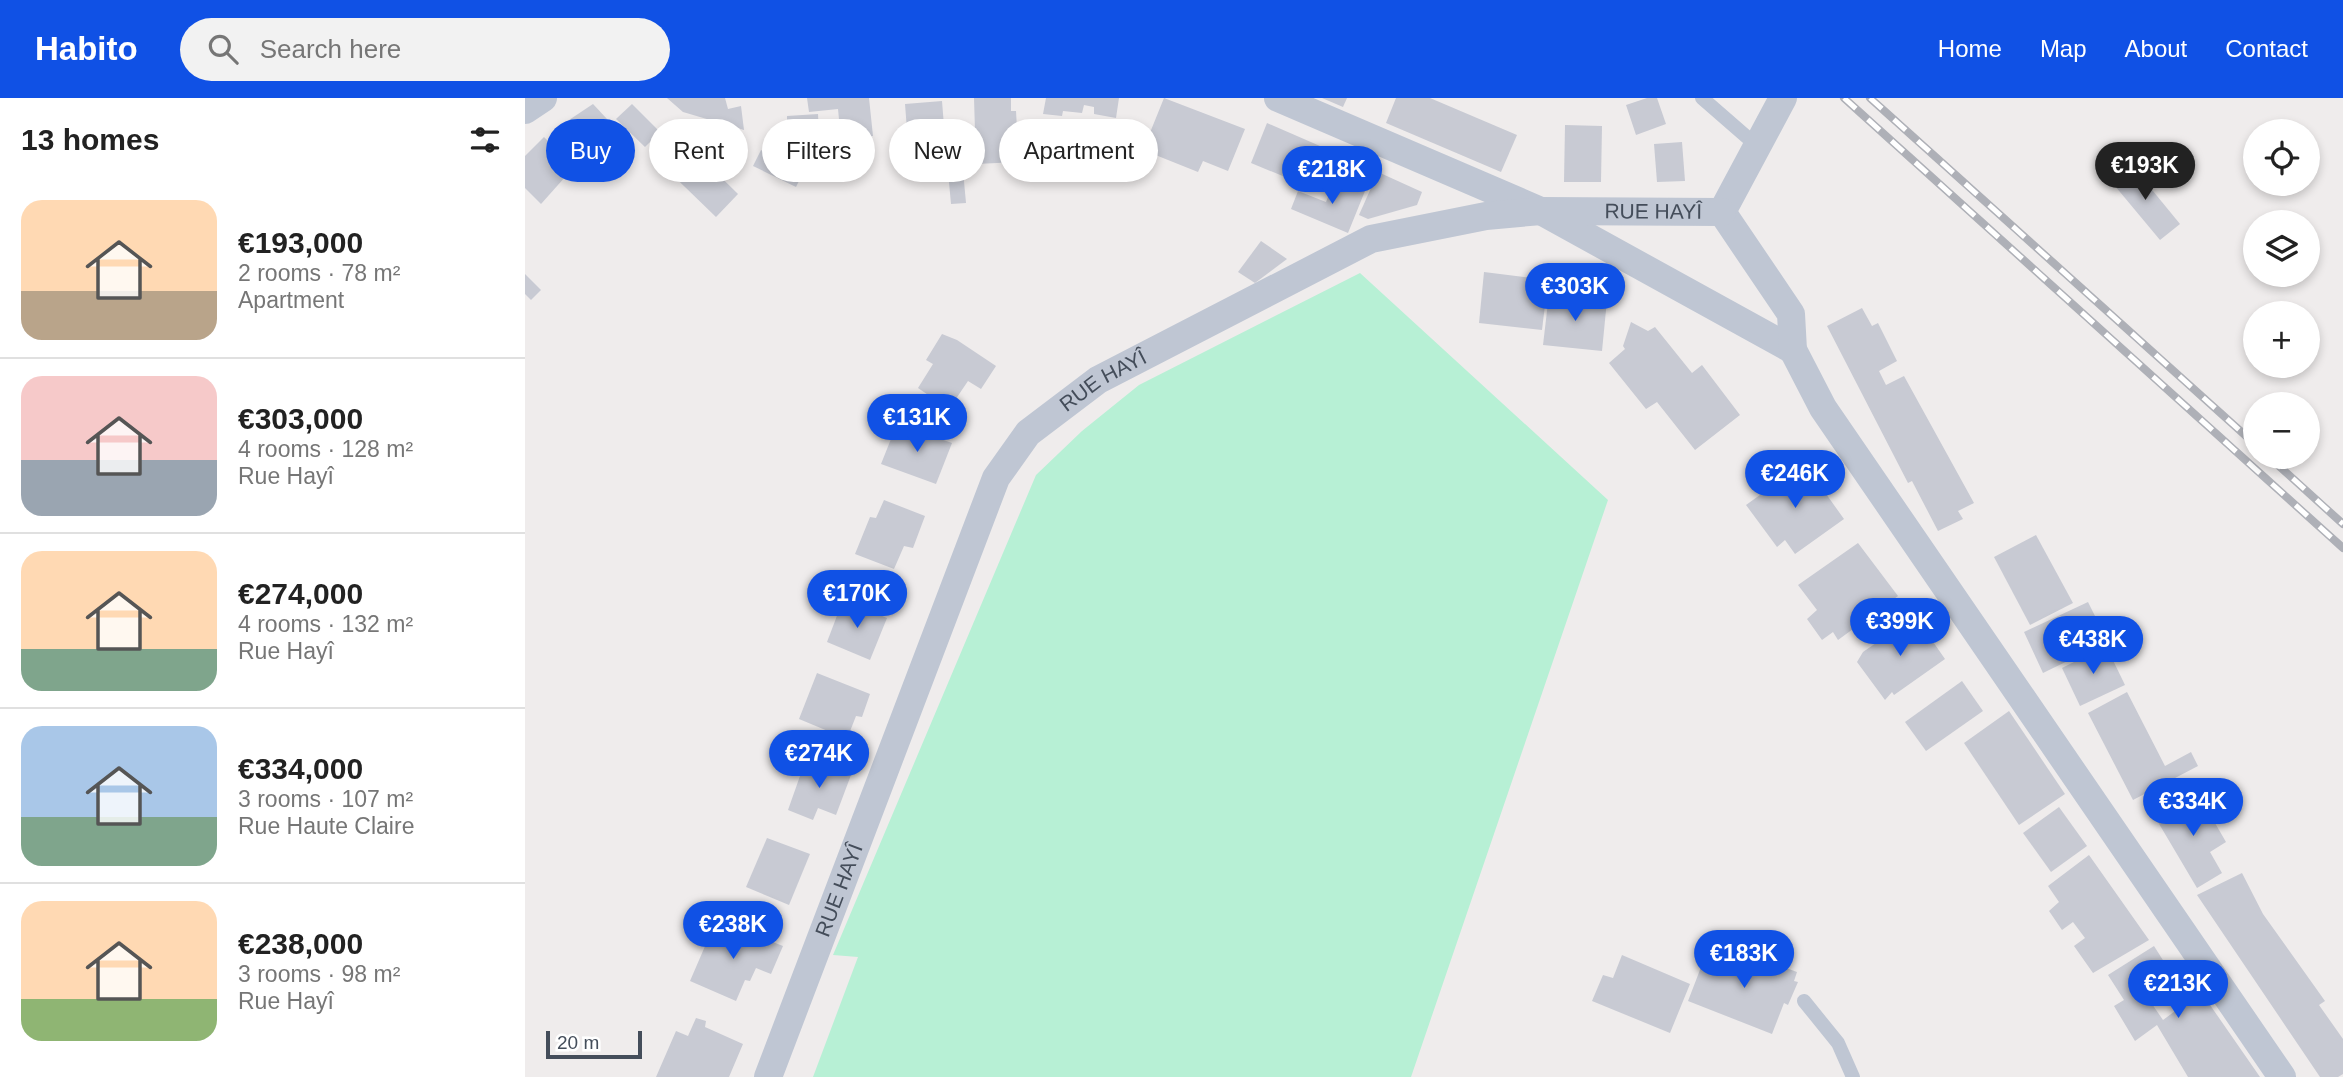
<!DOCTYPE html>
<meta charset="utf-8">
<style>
:root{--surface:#fff;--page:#f2f2f2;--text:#222;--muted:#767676;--line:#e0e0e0;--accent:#1051e5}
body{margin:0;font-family:Arial,sans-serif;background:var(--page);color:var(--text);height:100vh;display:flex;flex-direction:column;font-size:26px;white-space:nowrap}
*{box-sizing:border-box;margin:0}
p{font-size:23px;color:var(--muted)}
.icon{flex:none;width:38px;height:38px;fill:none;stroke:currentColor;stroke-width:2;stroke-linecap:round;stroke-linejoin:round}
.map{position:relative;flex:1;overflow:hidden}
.sheet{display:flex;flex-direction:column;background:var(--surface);width:525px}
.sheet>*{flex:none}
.banner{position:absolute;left:21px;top:21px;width:665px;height:63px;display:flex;gap:14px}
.fabs{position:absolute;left:1718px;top:21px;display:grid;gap:14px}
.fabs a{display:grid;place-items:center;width:77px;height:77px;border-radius:50%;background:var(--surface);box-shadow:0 4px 10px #0003;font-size:35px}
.scale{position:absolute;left:21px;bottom:18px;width:96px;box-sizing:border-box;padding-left:7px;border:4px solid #444d5a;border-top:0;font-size:19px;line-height:24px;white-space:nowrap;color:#444d5a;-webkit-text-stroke:5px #fff;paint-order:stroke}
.price{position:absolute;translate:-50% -60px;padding:0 16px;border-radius:24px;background:var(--accent);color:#fff;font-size:23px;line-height:46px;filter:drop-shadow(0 2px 4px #0008)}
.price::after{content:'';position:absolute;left:50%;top:42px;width:21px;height:16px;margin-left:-10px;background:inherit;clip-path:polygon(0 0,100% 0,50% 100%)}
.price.selected{background:#222;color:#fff}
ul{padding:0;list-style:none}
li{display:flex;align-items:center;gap:21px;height:175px;padding:0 21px}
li+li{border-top:2px solid var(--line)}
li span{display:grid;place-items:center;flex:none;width:196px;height:140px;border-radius:21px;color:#555}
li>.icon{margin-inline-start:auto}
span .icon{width:84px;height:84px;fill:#fffc;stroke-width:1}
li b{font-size:30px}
h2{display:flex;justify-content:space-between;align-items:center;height:84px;padding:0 21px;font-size:30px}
.pill{padding:0 24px;border-radius:32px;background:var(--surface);box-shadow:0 4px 10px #0003;font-size:24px;line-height:63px}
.pill.selected{background:var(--accent);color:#fff}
header{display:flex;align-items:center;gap:42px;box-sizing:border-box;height:98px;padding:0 35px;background:var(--accent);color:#fff}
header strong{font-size:33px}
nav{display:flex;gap:38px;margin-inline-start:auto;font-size:24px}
.search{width:490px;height:63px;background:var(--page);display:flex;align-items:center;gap:18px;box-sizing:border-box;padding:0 24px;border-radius:38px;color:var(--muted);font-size:26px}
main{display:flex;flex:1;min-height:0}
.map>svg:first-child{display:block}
.green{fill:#b7f0d5}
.building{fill:#c8cad3}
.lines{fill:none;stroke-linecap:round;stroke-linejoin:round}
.service{stroke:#bfc6d3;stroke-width:14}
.minor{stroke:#bfc6d3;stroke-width:28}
.rail-casing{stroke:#aeb0b7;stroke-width:8}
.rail{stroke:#fff;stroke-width:5;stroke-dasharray:16;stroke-linecap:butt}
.labels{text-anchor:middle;stroke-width:5;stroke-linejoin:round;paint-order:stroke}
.street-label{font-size:21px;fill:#444d5a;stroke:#fff}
</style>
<header>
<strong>Habito</strong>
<div class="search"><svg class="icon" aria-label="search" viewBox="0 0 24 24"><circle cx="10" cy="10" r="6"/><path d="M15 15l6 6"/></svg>Search here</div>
<nav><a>Home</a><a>Map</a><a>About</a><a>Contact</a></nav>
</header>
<main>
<section class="sheet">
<h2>13 homes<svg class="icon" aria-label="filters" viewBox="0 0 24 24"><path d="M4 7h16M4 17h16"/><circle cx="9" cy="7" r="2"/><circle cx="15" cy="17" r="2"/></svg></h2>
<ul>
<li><span style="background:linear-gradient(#ffd9b3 65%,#b9a48a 0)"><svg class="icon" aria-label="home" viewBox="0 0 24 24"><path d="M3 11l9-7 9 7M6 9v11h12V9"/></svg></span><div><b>€193,000</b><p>2 rooms · 78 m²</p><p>Apartment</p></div></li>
<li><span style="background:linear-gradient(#f6c9c9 60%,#9aa5b1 0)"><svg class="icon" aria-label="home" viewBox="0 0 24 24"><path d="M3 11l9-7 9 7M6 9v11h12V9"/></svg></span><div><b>€303,000</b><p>4 rooms · 128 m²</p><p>Rue Hayî</p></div></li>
<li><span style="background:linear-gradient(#ffd9b3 70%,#7fa58c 0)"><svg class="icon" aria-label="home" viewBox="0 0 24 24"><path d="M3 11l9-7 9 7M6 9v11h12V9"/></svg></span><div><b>€274,000</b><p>4 rooms · 132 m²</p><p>Rue Hayî</p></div></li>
<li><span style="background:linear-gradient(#a9c7e8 65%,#7fa58c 0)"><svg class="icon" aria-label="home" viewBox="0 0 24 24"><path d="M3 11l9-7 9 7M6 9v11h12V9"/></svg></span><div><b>€334,000</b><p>3 rooms · 107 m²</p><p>Rue Haute Claire</p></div></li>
<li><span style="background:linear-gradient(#ffd9b3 70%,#8fb573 0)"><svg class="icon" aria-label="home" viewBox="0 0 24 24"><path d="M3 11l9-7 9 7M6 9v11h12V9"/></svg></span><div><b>€238,000</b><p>3 rooms · 98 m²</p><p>Rue Hayî</p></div></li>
</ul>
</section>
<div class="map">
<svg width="1818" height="979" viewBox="0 0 1818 979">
<rect width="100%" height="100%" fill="#efecec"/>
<polygon class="green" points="835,175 1083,402 886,979 288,979 333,859 308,857 511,377 557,333 614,287"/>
<g class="building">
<polygon points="142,0 200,0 203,11 216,8 219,32 158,14"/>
<polygon points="282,0 344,0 348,38 316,42 313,11 284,14"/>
<polygon points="449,0 486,0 486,13 491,13 494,64 451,66"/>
<polygon points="521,0 594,0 591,20 569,16 569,9 559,7 557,15 538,13 537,18 518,16"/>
<polygon points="639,0 720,31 703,73 678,63 673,74 618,52"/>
<polygon points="797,0 822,0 818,9"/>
<polygon points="871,0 905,0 992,37 976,74 861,25"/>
<polygon points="1122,0 1132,0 1141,26 1111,37 1101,7"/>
<polygon points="417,3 419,28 424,27 424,51 406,54 407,69 385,71 380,6"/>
<polygon points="68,6 96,36 59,65 29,32"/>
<polygon points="107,6 135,34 120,49 91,21"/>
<polygon points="293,16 295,57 262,50 262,18"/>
<polygon points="742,25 795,48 777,86 726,65"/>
<polygon points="1040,27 1077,28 1076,84 1039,84"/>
<polygon points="152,36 213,96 191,119 129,59"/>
<polygon points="19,39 49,69 16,106 0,90 0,58"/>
<polygon points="1157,44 1160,83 1132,84 1129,46"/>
<polygon points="236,52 279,73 271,89 228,68"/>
<polygon points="1605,65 1655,126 1635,142 1585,82"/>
<polygon points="438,73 441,105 426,106 423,74"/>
<polygon points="853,74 897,94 892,107 843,121 834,117"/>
<polygon points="810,81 840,93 823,135 766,111 773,93 801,104"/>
<polygon points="736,143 762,161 730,185 713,174"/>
<polygon points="959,174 1023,182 1017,232 954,225"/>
<polygon points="0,176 16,192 6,202 0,196"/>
<polygon points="1024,196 1082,202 1077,253 1018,247"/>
<polygon points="1337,210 1347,228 1353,225 1372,263 1354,273 1361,287 1379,278 1449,405 1433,413 1438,421 1413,433 1387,383 1383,385 1302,228"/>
<polygon points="1106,224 1123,233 1130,229 1167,275 1177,267 1215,317 1170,352 1132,304 1121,311 1084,265 1100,251 1098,248"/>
<polygon points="417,236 432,242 471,268 456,291 443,283 424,311 393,290 408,266 401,262"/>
<polygon points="372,326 427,345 411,386 356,366"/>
<polygon points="1279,365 1319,421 1270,456 1260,442 1252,449 1221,407"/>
<polygon points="359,402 400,418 388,450 379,448 369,471 330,456 345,419 351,420"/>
<polygon points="1511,437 1548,505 1505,527 1469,459"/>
<polygon points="1333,445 1373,498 1313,542 1308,534 1297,542 1282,521 1292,512 1273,487"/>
<polygon points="318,502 362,520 345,562 302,544"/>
<polygon points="1563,504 1573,524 1551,533 1561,554 1518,575 1499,534"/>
<polygon points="1390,518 1420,561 1369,597 1367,594 1360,602 1332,564 1338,554"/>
<polygon points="1581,548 1600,587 1555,608 1537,570"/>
<polygon points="292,575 345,596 337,619 331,618 322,641 274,621"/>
<polygon points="1437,583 1458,613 1401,653 1380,624"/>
<polygon points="1602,594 1640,668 1666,654 1673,668 1608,702 1563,615"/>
<polygon points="1484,613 1540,696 1494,727 1439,645"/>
<polygon points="281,661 326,677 311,717 293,710 288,722 263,712"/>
<polygon points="1672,694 1701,744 1685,754 1697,775 1672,790 1630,719"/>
<polygon points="1534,709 1562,748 1526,774 1498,735"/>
<polygon points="242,740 285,756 264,807 221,789"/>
<polygon points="1564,757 1624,842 1568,875 1549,848 1560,840 1548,824 1537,832 1524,813 1534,804 1523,788"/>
<polygon points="1717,775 1738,816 1800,903 1794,907 1818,941 1818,976 1813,979 1795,979 1672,797"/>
<polygon points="190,825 234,843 235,839 258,848 246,876 231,870 225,883 220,882 211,903 165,883"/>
<polygon points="1629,848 1655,889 1627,906 1638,922 1676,894 1735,979 1663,979 1632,927 1610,943 1589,908 1599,902 1583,877"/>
<polygon points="1196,849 1243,868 1245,864 1272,874 1269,883 1273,884 1263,907 1259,905 1247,936 1163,903 1178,864 1188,868"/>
<polygon points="1097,857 1165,886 1145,935 1067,903 1078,877 1088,880"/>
<polygon points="171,920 181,923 180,929 218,946 204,979 131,979 151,933 163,938"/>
</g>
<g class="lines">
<g class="service">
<polyline points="1177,0 1231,47"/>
<polyline points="1279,903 1313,945 1328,979"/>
</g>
<g class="minor">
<polyline points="753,0 1016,113 1268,252"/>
<polyline points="0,12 18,0"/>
<polyline points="1197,114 1266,216 1268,252 1298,310 1757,979"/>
<polyline points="1197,114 1258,0"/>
<path id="s1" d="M 243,979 L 471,380 L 503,335 L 573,282 L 846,141 L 961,118 L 1016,113 L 1197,114"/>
</g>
<g class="rail-casing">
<g id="rail">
<polyline points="1319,0 1818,450"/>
<polyline points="1345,0 1731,347"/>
<polyline points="1744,359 1818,426"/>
</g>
</g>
<use href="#rail" class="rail"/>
</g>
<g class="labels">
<g class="street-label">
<text dy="7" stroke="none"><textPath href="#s1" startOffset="1376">RUE HAYÎ</textPath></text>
<text dy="7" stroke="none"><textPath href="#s1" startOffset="788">RUE HAYÎ</textPath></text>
<text dy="7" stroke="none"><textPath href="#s1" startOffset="200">RUE HAYÎ</textPath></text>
</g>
</g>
</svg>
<div class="fabs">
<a><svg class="icon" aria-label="locate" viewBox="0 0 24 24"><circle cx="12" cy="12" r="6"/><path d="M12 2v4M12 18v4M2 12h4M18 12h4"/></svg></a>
<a><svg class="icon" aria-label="layers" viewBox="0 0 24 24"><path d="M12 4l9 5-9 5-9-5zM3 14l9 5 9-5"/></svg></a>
<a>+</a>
<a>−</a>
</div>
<div class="scale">20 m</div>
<b class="price selected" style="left:1620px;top:104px">€193K</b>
<b class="price" style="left:807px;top:108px">€218K</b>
<b class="price" style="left:1050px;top:225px">€303K</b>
<b class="price" style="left:392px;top:356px">€131K</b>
<b class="price" style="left:1270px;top:412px">€246K</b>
<b class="price" style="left:332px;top:532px">€170K</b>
<b class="price" style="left:1375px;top:560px">€399K</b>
<b class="price" style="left:1568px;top:578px">€438K</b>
<b class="price" style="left:294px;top:692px">€274K</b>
<b class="price" style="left:1668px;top:740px">€334K</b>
<b class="price" style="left:208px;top:863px">€238K</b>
<b class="price" style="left:1219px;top:892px">€183K</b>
<b class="price" style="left:1653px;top:922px">€213K</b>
<div class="banner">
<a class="pill selected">Buy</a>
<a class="pill">Rent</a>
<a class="pill">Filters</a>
<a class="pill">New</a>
<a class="pill">Apartment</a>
</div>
</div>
</main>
